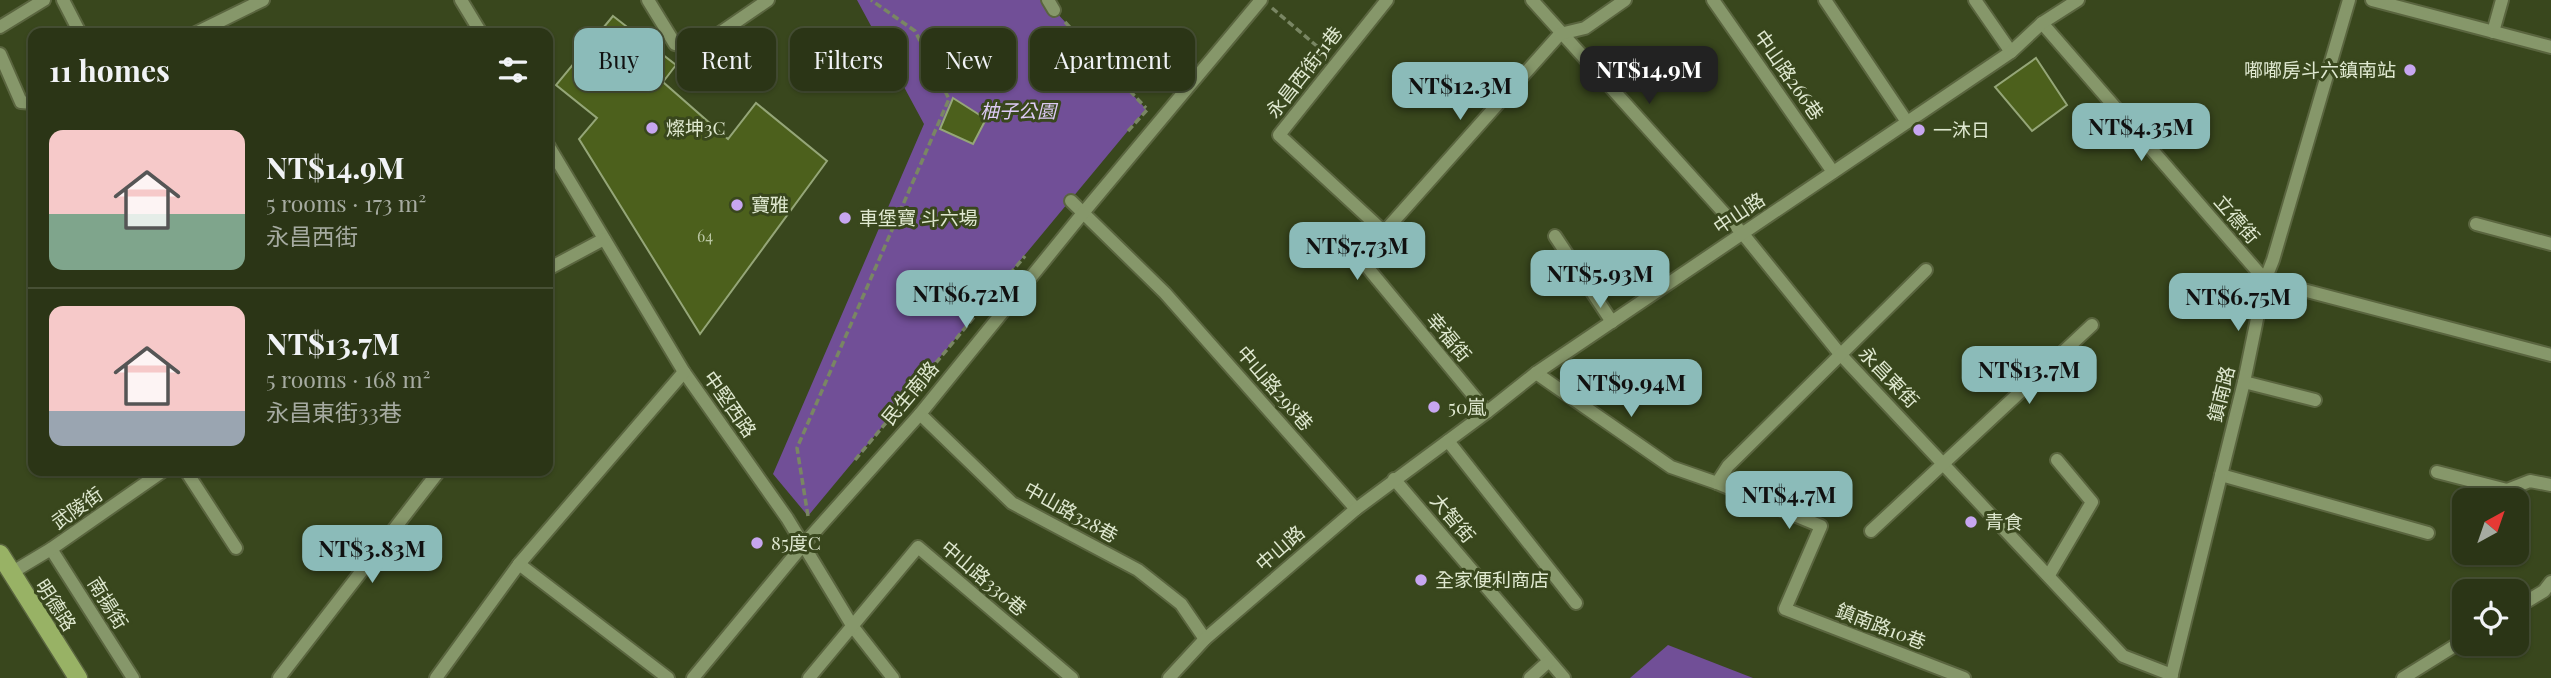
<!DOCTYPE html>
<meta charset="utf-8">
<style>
:root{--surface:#2b3516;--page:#374023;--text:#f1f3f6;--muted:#a6aba1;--line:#475035;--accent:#8bbbb9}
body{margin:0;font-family:"Playfair Display","Noto Sans TC",serif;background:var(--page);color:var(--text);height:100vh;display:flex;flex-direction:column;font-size:26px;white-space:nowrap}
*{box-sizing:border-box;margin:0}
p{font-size:23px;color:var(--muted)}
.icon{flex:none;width:38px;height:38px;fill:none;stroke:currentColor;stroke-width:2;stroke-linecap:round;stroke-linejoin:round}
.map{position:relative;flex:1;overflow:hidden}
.sheet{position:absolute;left:28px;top:28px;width:525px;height:448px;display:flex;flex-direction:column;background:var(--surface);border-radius:14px;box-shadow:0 2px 5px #0004,0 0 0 2px var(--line)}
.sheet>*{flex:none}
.banner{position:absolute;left:574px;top:28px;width:665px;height:63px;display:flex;gap:14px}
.needle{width:46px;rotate:40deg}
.tools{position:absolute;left:2452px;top:488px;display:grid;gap:14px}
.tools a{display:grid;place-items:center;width:77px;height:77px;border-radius:14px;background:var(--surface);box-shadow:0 2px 5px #0004,0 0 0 2px var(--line);font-size:35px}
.price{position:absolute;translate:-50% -60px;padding:0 16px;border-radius:14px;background:var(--accent);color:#111;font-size:23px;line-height:46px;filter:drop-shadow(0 2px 4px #0008)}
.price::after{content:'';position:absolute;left:50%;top:42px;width:21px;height:16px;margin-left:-10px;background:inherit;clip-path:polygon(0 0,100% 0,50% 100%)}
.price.active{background:#222;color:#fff}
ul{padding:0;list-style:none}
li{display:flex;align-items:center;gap:21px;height:175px;padding:0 21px}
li+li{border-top:2px solid var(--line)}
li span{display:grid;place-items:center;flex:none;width:196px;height:140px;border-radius:14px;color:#555}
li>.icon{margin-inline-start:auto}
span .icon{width:84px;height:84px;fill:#fffc;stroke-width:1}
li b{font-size:30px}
h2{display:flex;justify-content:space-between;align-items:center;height:84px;padding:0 21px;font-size:30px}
.tag{padding:0 24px;border-radius:14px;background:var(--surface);box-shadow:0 2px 5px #0004,0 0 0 2px var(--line);font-size:24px;line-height:63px}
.tag.active{background:var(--accent);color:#111}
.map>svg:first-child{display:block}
.green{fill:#714f97}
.building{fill:#4c601c;stroke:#95a678;stroke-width:2}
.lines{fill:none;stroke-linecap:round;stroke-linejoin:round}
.minor-casing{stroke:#5a653f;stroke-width:16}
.major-casing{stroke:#5a653f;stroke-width:21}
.path{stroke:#798663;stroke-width:3.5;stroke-dasharray:7 3.5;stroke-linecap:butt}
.minor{stroke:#86976a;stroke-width:12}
.major{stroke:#98b265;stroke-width:18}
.poi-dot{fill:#c7a6f0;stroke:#39471d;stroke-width:2.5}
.labels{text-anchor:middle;stroke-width:6;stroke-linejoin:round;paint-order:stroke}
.number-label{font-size:16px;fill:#bac6a3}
.poi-label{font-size:19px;fill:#dfe8d0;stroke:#39471d;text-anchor:start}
.street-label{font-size:19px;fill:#dfe8d0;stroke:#39471d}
.park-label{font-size:19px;font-style:italic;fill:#ddcbf5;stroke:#39471d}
</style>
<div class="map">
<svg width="2551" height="678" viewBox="0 0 2551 678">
<rect width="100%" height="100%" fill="#39471d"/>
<g class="green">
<polygon points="857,0 1048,0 1054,10 1146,109 808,516 773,474 924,124"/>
<polygon points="1668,645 1753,678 1630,678"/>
</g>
<g class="building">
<polygon points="613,16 676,65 663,82 728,139 756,103 827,161 700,334 579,139 597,118 556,85"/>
<polygon points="2036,58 2067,105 2032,131 1995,87"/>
<polygon points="953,98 986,119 973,144 940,129"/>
</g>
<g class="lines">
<g class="minor-casing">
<g id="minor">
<polyline points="63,0 80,33"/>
<polyline points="461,0 481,33"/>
<polyline points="648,0 675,44 698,48 768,0"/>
<polyline points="1048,0 1054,10"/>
<polyline points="1387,0 1279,135 1384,232 1363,262 1487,412"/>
<polyline points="1532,0 1743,234 1840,354 2123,656 2172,675"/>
<polyline points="1713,0 1833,172"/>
<polyline points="1825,0 1907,122"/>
<polyline points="1975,0 2011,52"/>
<polyline points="2372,0 2551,47"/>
<polyline points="2042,23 2265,280 2551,355"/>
<polyline points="0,27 44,0"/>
<polyline points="2493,32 2502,0"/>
<polyline points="196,33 263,0"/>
<polyline points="0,54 21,102 33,103"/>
<polyline points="548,145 684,372 787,518 853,627 893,678"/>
<polyline points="1071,201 1165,293 1356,509"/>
<polyline points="2476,224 2551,244"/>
<polyline points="1384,232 1560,34 1585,28 1625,0"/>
<polyline points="1555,236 1612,322"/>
<polyline points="548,269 604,239"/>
<polyline points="1536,373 1671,467 1717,483 1821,526 1785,609 1964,678"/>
<polyline points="2244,382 2315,400"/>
<polyline points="920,414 1012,503 1138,570 1181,604 1205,639"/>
<polyline points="1448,441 1576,603"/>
<polyline points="186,471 236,548"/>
<polyline points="2437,472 2507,490 2530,481 2551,485"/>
<polyline points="2221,475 2428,533"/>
<polyline points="1394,479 1564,678"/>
<polyline points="1717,483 1728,466 1926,270"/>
<polyline points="1871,531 2092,325"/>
<polyline points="51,549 133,678"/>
<polyline points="519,564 668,678"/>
<polyline points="11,573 51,549 163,471"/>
<polyline points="2049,575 2092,502 2057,460"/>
<polyline points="2516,608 2544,591 2551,582"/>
<polyline points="279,678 439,471"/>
<polyline points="436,678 519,564 684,372"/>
<polyline points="693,678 803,545 920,414 1083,213 1261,0"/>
<polyline points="809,678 918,547 1072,678"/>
<polyline points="1169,678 1205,639 1356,509 1487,412 1536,373 2011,52 2042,23 2078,0"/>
<polyline points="1530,678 1549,661"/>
<polyline points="2171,678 2244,382 2265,280 2273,260 2349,0"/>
<polyline points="2403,678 2464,640"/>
</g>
</g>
<g class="major-casing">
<polyline id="major" points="0,554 78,678"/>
</g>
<g class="path">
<polyline points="1272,8 1325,53"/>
<polyline points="1065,22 1146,108"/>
<polyline points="1128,131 1147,110"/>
<polyline points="855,460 1025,256"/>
<polyline points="808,516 797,448 949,99 915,31 871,0"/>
</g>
<use href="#minor" class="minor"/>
<use href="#major" class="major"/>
</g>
<g class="poi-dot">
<circle cx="2410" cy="70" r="7"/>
<circle cx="652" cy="128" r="7"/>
<circle cx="1919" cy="130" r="7"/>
<circle cx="737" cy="205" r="7"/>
<circle cx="845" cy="218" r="7"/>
<circle cx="1434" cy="407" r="7"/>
<circle cx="1971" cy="522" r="7"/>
<circle cx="757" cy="543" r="7"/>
<circle cx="1421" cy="580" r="7"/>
</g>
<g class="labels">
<g class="number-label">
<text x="705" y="242">64</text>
</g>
<g class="poi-label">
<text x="2396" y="77" text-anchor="end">嘟嘟房斗六鎮南站</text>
<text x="666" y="135">燦坤3C</text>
<text x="1933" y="137">一沐日</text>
<text x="751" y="212">寶雅</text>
<text x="859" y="225">車堡寶 斗六場</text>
<text x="1448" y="414">50嵐</text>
<text x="1985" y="529">青食</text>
<text x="771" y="550">85度C</text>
<text x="1435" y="587">全家便利商店</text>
</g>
<g class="street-label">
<text transform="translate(1304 72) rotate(-52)" y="7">永昌西街51巷</text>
<text transform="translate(1789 75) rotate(55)" y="7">中山路266巷</text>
<text transform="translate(1739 213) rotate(-34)" y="7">中山路</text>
<text transform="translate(2237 219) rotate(49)" y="7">立德街</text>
<text transform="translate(1449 337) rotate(50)" y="7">幸福街</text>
<text transform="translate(1889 377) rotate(46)" y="7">永昌東街</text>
<text transform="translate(1275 388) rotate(49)" y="7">中山路298巷</text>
<text transform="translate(910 393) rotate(-50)" y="7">民生南路</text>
<text transform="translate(2221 394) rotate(-76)" y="7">鎮南路</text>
<text transform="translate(730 404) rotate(55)" y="7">中堅西路</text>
<text transform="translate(77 508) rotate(-35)" y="7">武陵街</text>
<text transform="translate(1071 512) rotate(29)" y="7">中山路328巷</text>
<text transform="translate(1453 518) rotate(50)" y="7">大智街</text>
<text transform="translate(1280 548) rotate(-41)" y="7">中山路</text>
<text transform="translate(984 578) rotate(40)" y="7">中山路330巷</text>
<text transform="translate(108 603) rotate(58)" y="7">南揚街</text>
<text transform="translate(56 605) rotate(57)" y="7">明德路</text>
<text transform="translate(1881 626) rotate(21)" y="7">鎮南路10巷</text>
</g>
<g class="park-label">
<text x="1018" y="118">柚子公園</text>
</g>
</g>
</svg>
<div class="tools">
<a><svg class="needle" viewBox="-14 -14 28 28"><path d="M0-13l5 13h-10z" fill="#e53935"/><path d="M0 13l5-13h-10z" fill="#a6aba1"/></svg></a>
<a><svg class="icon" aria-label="locate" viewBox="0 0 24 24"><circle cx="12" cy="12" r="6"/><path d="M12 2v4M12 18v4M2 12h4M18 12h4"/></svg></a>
</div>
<b class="price active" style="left:1649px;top:106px">NT$14.9M</b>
<b class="price" style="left:1460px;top:122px">NT$12.3M</b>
<b class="price" style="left:2141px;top:163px">NT$4.35M</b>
<b class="price" style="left:1357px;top:282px">NT$7.73M</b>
<b class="price" style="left:1600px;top:310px">NT$5.93M</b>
<b class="price" style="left:966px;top:330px">NT$6.72M</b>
<b class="price" style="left:2238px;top:333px">NT$6.75M</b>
<b class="price" style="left:2029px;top:406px">NT$13.7M</b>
<b class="price" style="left:1631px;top:419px">NT$9.94M</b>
<b class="price" style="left:1789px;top:531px">NT$4.7M</b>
<b class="price" style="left:372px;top:585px">NT$3.83M</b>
<div class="banner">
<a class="tag active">Buy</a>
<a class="tag">Rent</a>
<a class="tag">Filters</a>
<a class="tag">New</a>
<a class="tag">Apartment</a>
</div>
<section class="sheet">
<h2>11 homes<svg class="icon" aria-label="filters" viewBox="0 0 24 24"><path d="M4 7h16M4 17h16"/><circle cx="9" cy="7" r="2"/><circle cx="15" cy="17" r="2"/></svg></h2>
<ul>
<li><span style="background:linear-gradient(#f6c9c9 60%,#7fa58c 0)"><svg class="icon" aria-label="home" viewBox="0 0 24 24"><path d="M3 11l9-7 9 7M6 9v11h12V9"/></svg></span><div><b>NT$14.9M</b><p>5 rooms · 173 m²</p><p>永昌西街</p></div></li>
<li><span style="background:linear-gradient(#f6c9c9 75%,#9aa5b1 0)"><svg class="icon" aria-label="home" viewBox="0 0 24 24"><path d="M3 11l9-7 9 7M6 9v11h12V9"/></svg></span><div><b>NT$13.7M</b><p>5 rooms · 168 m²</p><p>永昌東街33巷</p></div></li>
</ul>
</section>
</div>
